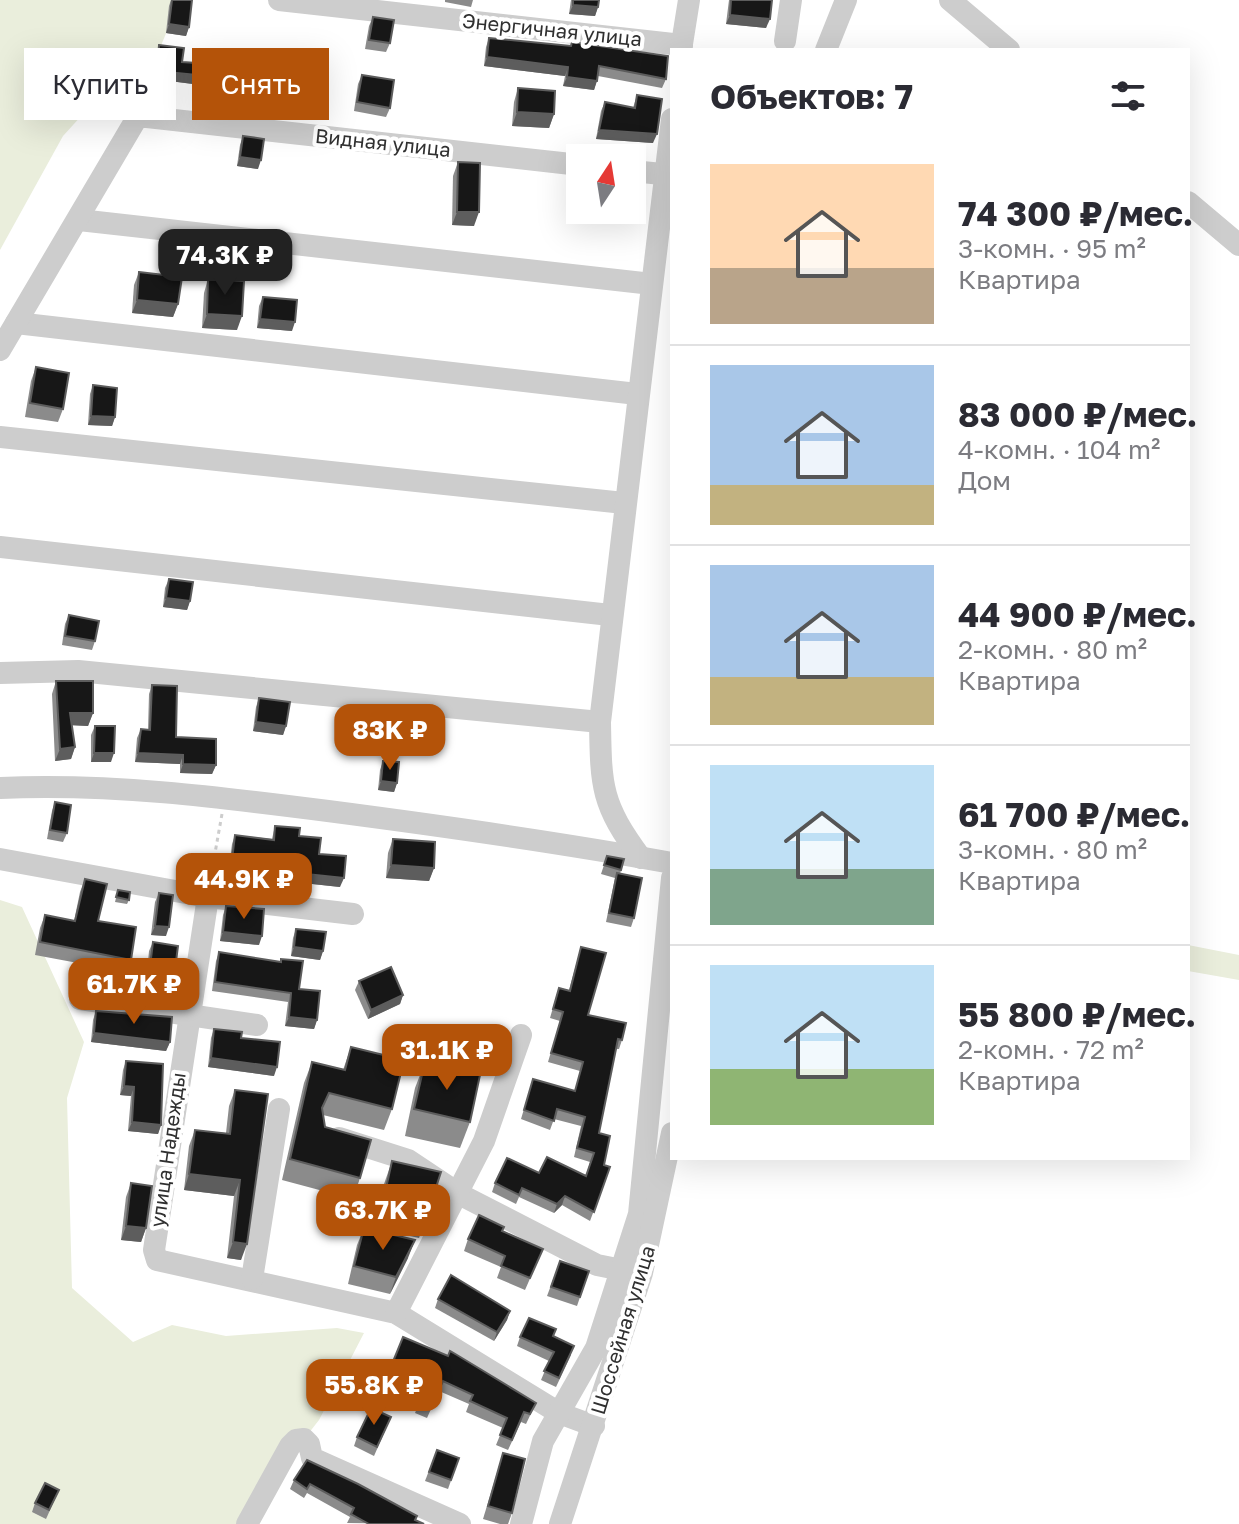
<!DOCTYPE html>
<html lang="ru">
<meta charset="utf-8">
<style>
:root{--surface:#fff;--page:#f2f2f3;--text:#2b2b33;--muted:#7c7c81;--line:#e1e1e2;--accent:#b45309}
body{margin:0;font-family:"Golos Text",sans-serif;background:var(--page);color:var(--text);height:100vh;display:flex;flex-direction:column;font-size:30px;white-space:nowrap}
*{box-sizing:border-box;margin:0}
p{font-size:26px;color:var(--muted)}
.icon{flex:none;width:44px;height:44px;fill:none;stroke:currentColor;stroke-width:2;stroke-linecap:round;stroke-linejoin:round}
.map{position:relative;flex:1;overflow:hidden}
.sheet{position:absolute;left:670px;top:48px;width:520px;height:1112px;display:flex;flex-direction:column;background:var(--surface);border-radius:0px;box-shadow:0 8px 32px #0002}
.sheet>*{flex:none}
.guide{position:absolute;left:24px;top:48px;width:526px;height:72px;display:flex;gap:16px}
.needle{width:52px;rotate:12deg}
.fabs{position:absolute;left:566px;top:144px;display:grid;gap:16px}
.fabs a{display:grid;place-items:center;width:80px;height:80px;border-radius:0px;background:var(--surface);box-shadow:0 8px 32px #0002;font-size:40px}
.price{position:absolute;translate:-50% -68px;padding:0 18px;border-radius:16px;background:var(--accent);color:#fff;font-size:26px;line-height:52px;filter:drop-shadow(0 2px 4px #0008)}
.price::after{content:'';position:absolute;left:50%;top:48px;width:24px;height:18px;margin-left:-12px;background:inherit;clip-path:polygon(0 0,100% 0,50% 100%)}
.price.active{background:#222;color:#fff}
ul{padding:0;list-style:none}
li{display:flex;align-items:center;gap:24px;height:200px;padding:0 40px}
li+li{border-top:2px solid var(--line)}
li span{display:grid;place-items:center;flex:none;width:224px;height:160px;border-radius:0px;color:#555}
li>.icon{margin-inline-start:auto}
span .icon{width:96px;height:96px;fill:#fffc;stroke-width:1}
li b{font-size:34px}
h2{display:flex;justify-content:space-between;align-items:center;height:96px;padding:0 40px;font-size:34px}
.tag{padding:0 28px;border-radius:0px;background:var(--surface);box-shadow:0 8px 32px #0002;font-size:28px;line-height:72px}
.tag.active{background:var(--accent);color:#fff}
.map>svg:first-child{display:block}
.green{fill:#eaeedc}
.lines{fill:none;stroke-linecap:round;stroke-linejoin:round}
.path{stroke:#cdcdcd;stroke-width:3;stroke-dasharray:4 4;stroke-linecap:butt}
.minor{stroke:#cdcdcd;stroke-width:22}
.wall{fill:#8b8b8b}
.shaded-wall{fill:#5d5d5d}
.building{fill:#171717;stroke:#5d5d5d;stroke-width:2}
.labels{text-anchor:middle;stroke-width:8;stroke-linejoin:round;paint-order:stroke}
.street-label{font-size:20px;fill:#303030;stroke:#fff}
</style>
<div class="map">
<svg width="1239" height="1524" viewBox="0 0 1239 1524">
<rect width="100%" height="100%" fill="#fff"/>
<g class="green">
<polygon points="0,0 180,0 147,79 93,103 63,136 0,250"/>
<polygon points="0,900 22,907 84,1042 67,1098 72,1288 133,1342 172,1325 226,1336 337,1328 364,1333 319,1420 238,1524 0,1524"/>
<polygon points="1188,945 1239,955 1239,980 1188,971"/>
</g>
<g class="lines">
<polyline class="path" points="210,881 222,814"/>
<g class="minor">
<polyline points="279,0 682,45"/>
<polyline points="950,0 1009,50"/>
<polyline points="785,41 791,0"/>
<polyline points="681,50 689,0"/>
<polyline points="826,50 846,0"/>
<polyline points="632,171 672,175"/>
<polyline points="1188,202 1239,245"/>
<polyline points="79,220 652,284"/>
<polyline points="16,323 637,394"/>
<polyline points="0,350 138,116 580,165"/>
<polyline points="0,437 624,503"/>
<polyline points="0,547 610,615"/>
<polyline points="0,673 78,671 600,722"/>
<path d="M 0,788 C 110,783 219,797 328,811 C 443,826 558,842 672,863"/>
<path d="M 641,858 C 601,804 601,787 600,722 L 672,119"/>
<polyline points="0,859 208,897 353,914"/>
<polyline points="208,897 154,1250 157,1260 396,1313 559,1413 594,1426"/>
<polyline points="80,999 257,1025"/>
<polyline points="339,1138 408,1160 459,1194 597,1265 637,1273"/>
<polyline points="252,1279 279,1109"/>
<polyline points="396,1313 484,1141 521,1035"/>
<polyline points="247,1524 290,1446 296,1440 304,1439 309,1444 312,1458 460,1524"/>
<polyline points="521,1524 543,1441 596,1348 639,1214 672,878"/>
<polyline points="560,1524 642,1273 672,1133"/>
</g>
</g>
<g class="wall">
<polygon points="171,0 192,0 189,27 186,36 166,33 169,6"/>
<polygon points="445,0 473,0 471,7 445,2"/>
<polygon points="571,0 599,0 598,7 595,16 569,14"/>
<polygon points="729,0 772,0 766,28 726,24"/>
<polygon points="373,17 390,43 386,52 365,49 369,26"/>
<polygon points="489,38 570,46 572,42 666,79 662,88 598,76 594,90 563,86 565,76 484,66 486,47"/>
<polygon points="159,45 182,62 255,87 222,84 219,97 192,96 193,84 154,79 156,54"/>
<polygon points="362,75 390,108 386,117 354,111 358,84"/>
<polygon points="518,88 554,114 549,128 512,126 514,102"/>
<polygon points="637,95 653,143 596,139 601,111 605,102 633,108"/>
<polygon points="243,136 258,169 237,166 240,145"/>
<polygon points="458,162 474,226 452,225 453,176"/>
<polygon points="139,272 178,304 173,317 132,313 134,285"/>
<polygon points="208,279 237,330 202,328 204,293"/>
<polygon points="263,297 292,331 257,328 259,306"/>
<polygon points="36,367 63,409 58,422 25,417 31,381"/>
<polygon points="93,385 115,417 112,426 88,425 90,394"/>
<polygon points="169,579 190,601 187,610 163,607 165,588"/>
<polygon points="69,615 95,641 92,650 62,645 65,624"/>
<polygon points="56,681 93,713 88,726 72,725 75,747 71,759 55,761 52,694"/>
<polygon points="152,685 176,737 216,765 212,774 180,773 180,764 135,762 137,738 141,729 148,730 149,694"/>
<polygon points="259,698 286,726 283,735 253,731 256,707"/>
<polygon points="95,726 111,762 91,762 91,735"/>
<polygon points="383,761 397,783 394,792 378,790 380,770"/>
<polygon points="55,802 67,833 63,842 47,839 52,811"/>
<polygon points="275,826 299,836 319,854 340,887 303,883 305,870 254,866 252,872 229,869 232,844 235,835 272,839"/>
<polygon points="393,839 434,868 429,881 386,878 388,853"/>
<polygon points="607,856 624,859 620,874 634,918 631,927 606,922 615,878 601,874"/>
<polygon points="85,879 98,921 131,960 126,972 35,955 40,928 45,915 74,921 80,892"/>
<polygon points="118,890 129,900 127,904 115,902"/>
<polygon points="159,893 166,936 151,935 155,902"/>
<polygon points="226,906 259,945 220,941 223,915"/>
<polygon points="296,929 323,951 320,960 291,956 293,938"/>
<polygon points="153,942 174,977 171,986 146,984 149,951"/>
<polygon points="581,947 588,1015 622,1040 619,1049 616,1049 599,1133 604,1165 610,1167 590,1221 562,1205 554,1213 519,1197 516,1204 492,1192 495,1183 539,1173 586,1176 590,1162 574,1157 581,1126 554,1119 550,1130 521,1119 533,1079 575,1091 580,1071 548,1062 560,1021 550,1018 556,997 559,988 569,990"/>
<polygon points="219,952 299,989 317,1020 314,1029 285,1026 288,1002 212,991 216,961"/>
<polygon points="359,981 403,995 400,1004 368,1019 355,990"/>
<polygon points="96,1011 170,1042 166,1051 91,1042 93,1020"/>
<polygon points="214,1029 241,1038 274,1076 208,1067 211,1038"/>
<polygon points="351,1047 392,1109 384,1130 323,1115 325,1127 360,1178 353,1199 282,1180 304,1083 312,1062 343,1070"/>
<polygon points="126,1061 161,1125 158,1134 128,1131 131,1096 120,1095 123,1070"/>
<polygon points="425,1062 470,1122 460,1148 405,1136 415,1088"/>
<polygon points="235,1090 268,1094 241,1260 227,1258 234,1196 184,1190 189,1146 195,1130 226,1133 229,1106"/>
<polygon points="392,1161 428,1212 419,1238 374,1228 383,1187"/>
<polygon points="131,1183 146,1228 141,1242 121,1240 126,1197"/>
<polygon points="364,1228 408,1258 390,1294 348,1284 357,1245"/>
<polygon points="502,1232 543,1249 525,1290 497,1278 501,1267 464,1251 468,1239"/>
<polygon points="560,1261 589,1271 577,1306 547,1296"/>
<polygon points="438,1299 510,1311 507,1320 494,1341 435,1308"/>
<polygon points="553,1336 571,1355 556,1387 541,1380 549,1361 517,1346 520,1337"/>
<polygon points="403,1337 536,1403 526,1424 521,1422 508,1450 496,1445 503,1428 466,1412 469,1404 439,1391 427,1418 415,1413 423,1394 387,1379"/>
<polygon points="391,1417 374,1456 354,1446 357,1437"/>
<polygon points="437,1450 459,1458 448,1489 425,1481"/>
<polygon points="503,1453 512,1513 508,1524 500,1524 483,1519"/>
<polygon points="307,1460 416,1520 424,1524 347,1523 350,1517 307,1493 304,1498 290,1489 294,1480"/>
<polygon points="59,1490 46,1519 32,1512 35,1503"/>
</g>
<g class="shaded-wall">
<polygon points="573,5 598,7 595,16 569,14"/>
<polygon points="730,15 770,19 766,28 726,24"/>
<polygon points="169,24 189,27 186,36 166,33"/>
<polygon points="487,57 568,67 565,76 484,66"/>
<polygon points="157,71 196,75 193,84 154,79"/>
<polygon points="222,76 258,78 255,87 219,84"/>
<polygon points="567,77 597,81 594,90 563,86"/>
<polygon points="195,88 222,89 219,97 192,96"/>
<polygon points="517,112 554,114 549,128 512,126"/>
<polygon points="599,130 657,134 653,143 596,139"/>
<polygon points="240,157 261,160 258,169 237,166"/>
<polygon points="457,212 479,212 474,226 452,225"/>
<polygon points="137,300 178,304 173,317 132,313"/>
<polygon points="207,314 242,316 237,330 202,328"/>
<polygon points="260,319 295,322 292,331 257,328"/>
<polygon points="91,416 115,417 112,426 88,425"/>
<polygon points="166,598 190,601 187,610 163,607"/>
<polygon points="70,713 93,713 88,726 66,725"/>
<polygon points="256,722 286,726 283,735 253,731"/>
<polygon points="75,747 71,759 55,761 60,749"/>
<polygon points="94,753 114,753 111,762 91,762"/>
<polygon points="138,753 183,755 180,764 135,762"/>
<polygon points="183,764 216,765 212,774 180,773"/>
<polygon points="381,781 397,783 394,792 378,790"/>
<polygon points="256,856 308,861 305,870 254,866 252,872 229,869 232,860"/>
<polygon points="391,865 434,868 429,881 386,878"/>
<polygon points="306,874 344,878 340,887 303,883"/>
<polygon points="155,926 169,927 166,936 151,935"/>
<polygon points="223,932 262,936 259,945 220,941"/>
<polygon points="294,947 323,951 320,960 291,956"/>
<polygon points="149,975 174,977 171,986 146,984"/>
<polygon points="403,995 400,1004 368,1019 371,1010"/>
<polygon points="289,1017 317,1020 314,1029 285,1026"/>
<polygon points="94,1033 170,1042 166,1051 91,1042"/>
<polygon points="211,1058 277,1067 274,1076 208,1067"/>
<polygon points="124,1086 134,1087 131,1096 120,1095"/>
<polygon points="132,1122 161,1125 158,1134 128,1131"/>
<polygon points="189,1174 240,1180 234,1196 184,1190"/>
<polygon points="565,1196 562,1205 554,1213 557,1204"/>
<polygon points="126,1226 146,1228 141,1242 121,1240"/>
<polygon points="415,1240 408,1258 390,1294 396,1277"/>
<polygon points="233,1242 247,1244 241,1260 227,1258"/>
<polygon points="510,1311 507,1320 494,1341 497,1332"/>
</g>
<g class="building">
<polygon points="172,0 192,0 189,27 169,24"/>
<polygon points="573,0 599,0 598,7 573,5"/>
<polygon points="731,0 772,0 770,19 730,15"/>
<polygon points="373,17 394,20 390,43 369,40"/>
<polygon points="489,38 571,46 572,42 668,56 666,79 599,66 597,81 567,77 568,67 487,57"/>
<polygon points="159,45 184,48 182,62 259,67 258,78 222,76 222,89 195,88 196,75 157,71"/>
<polygon points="362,75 394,80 390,108 357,102"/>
<polygon points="518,88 555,91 554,114 517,112"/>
<polygon points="637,95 662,99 657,134 599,130 605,102 635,108"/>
<polygon points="243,136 264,139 261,160 240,157"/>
<polygon points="458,162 480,163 479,212 457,212"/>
<polygon points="139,272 182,277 178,304 137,300"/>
<polygon points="208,279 244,281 242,316 207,314"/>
<polygon points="263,297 297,300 295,322 260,319"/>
<polygon points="36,367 69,373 63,409 30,403"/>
<polygon points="93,385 117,388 115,417 91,416"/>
<polygon points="169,579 193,582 190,601 166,598"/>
<polygon points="69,615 99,621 95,641 65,636"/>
<polygon points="56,681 93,681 93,713 70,713 75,747 60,749"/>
<polygon points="152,685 177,686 176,737 216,739 216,765 183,764 183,755 138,753 141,729 150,730"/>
<polygon points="259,698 290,702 286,726 256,722"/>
<polygon points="95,726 115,726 114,753 94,753"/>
<polygon points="383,761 399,762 397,783 381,781"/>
<polygon points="55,802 71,805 67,833 50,830"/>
<polygon points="275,826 300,828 299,836 321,838 319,854 346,856 344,878 306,874 308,861 256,856 255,863 232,860 235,835 274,840"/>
<polygon points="393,839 435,842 434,868 391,865"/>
<polygon points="607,856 624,859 621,870 604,865"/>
<polygon points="617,873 642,878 634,918 609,913"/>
<polygon points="85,879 107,884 98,921 136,927 131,960 40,942 45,915 75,921"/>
<polygon points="118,890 130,892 129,900 116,897"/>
<polygon points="159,893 173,895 169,927 155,926"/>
<polygon points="226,906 264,909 262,936 223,932"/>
<polygon points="296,929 326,932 323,951 294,947"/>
<polygon points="153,942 178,946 174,977 149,975"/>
<polygon points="581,947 606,953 588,1015 626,1023 622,1040 618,1039 599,1133 610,1136 604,1165 610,1167 594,1212 565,1196 557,1204 522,1188 519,1195 495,1183 507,1158 539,1173 547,1157 586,1176 594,1153 577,1148 585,1117 557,1109 554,1121 524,1110 533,1079 575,1091 583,1062 551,1053 563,1012 553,1009 559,988 570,991"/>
<polygon points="219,952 281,962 281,959 303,961 299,989 320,991 317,1020 289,1017 291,993 215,982"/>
<polygon points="391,967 403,995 371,1010 359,981"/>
<polygon points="96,1011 172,1017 170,1042 94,1033"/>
<polygon points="214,1029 242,1032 241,1038 280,1042 277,1067 211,1058"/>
<polygon points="351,1047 404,1060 392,1109 329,1093 322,1108 325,1127 371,1140 360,1178 290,1159 312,1062 345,1070"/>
<polygon points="126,1061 163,1064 161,1125 132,1122 134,1087 124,1086"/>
<polygon points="425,1062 480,1075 470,1122 414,1109"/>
<polygon points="235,1090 268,1094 247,1244 233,1242 240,1180 189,1174 195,1130 230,1134"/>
<polygon points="392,1161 441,1172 428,1212 383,1202"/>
<polygon points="131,1183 152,1186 146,1228 126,1226"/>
<polygon points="479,1215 504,1227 502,1231 543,1249 530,1278 501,1266 505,1256 468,1239"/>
<polygon points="364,1228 415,1240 396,1277 354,1266"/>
<polygon points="560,1261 589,1271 580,1297 551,1287"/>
<polygon points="451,1275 510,1311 497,1332 438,1299"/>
<polygon points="529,1318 556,1329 553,1336 574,1346 559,1378 544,1371 554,1352 520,1337"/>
<polygon points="403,1337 448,1356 450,1351 457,1355 536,1403 530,1414 524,1412 512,1440 500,1435 507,1418 470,1401 473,1395 443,1381 431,1408 419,1402 427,1384 390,1369"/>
<polygon points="371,1408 391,1417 377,1447 357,1437"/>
<polygon points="437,1450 459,1458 451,1480 429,1472"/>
<polygon points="503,1453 525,1459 512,1513 488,1506"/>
<polygon points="307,1460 358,1484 417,1516 415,1520 424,1524 369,1524 351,1514 354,1508 310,1484 307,1489 294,1480"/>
<polygon points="45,1483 59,1490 49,1510 35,1503"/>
</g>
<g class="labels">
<g class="street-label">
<text transform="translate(552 30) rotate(6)" y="7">Энергичная улица</text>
<text transform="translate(383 143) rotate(6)" y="7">Видная улица</text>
<text transform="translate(168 1150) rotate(-82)" y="7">улица Надежды</text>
<text transform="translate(623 1330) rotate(-73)" y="7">Шоссейная улица</text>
</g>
</g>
</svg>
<div class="fabs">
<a><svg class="needle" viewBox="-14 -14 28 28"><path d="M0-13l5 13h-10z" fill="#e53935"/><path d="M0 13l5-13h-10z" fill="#7c7c81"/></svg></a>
</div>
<b class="price active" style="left:225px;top:297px">74.3K ₽</b>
<b class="price" style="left:390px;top:772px">83K ₽</b>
<b class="price" style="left:244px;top:921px">44.9K ₽</b>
<b class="price" style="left:134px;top:1026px">61.7K ₽</b>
<b class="price" style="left:447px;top:1092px">31.1K ₽</b>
<b class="price" style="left:383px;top:1252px">63.7K ₽</b>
<b class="price" style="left:374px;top:1427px">55.8K ₽</b>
<div class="guide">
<a class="tag">Купить</a>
<a class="tag active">Снять</a>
</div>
<section class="sheet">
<h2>Объектов: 7<svg class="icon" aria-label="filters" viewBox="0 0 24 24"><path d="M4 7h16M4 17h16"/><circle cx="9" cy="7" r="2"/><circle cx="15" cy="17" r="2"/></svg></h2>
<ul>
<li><span style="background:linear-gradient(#ffd9b3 65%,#b9a48a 0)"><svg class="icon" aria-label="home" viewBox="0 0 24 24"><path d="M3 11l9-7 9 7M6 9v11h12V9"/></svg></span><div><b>74 300 ₽/мес.</b><p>3-комн. · 95 m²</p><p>Квартира</p></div></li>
<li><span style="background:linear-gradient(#a9c7e8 75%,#c2b280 0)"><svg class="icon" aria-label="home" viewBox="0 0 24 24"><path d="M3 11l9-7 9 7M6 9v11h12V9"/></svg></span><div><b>83 000 ₽/мес.</b><p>4-комн. · 104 m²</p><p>Дом</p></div></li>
<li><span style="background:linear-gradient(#a9c7e8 70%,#c2b280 0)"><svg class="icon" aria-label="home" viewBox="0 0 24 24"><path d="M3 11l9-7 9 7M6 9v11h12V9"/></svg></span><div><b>44 900 ₽/мес.</b><p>2-комн. · 80 m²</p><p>Квартира</p></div></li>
<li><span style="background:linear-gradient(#bfe0f5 65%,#7fa58c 0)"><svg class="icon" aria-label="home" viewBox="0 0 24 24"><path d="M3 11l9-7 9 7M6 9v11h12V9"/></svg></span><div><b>61 700 ₽/мес.</b><p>3-комн. · 80 m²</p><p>Квартира</p></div></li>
<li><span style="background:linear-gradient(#bfe0f5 65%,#8fb573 0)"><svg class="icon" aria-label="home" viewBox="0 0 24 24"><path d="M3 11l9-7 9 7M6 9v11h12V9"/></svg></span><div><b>55 800 ₽/мес.</b><p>2-комн. · 72 m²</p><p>Квартира</p></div></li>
</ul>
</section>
</div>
